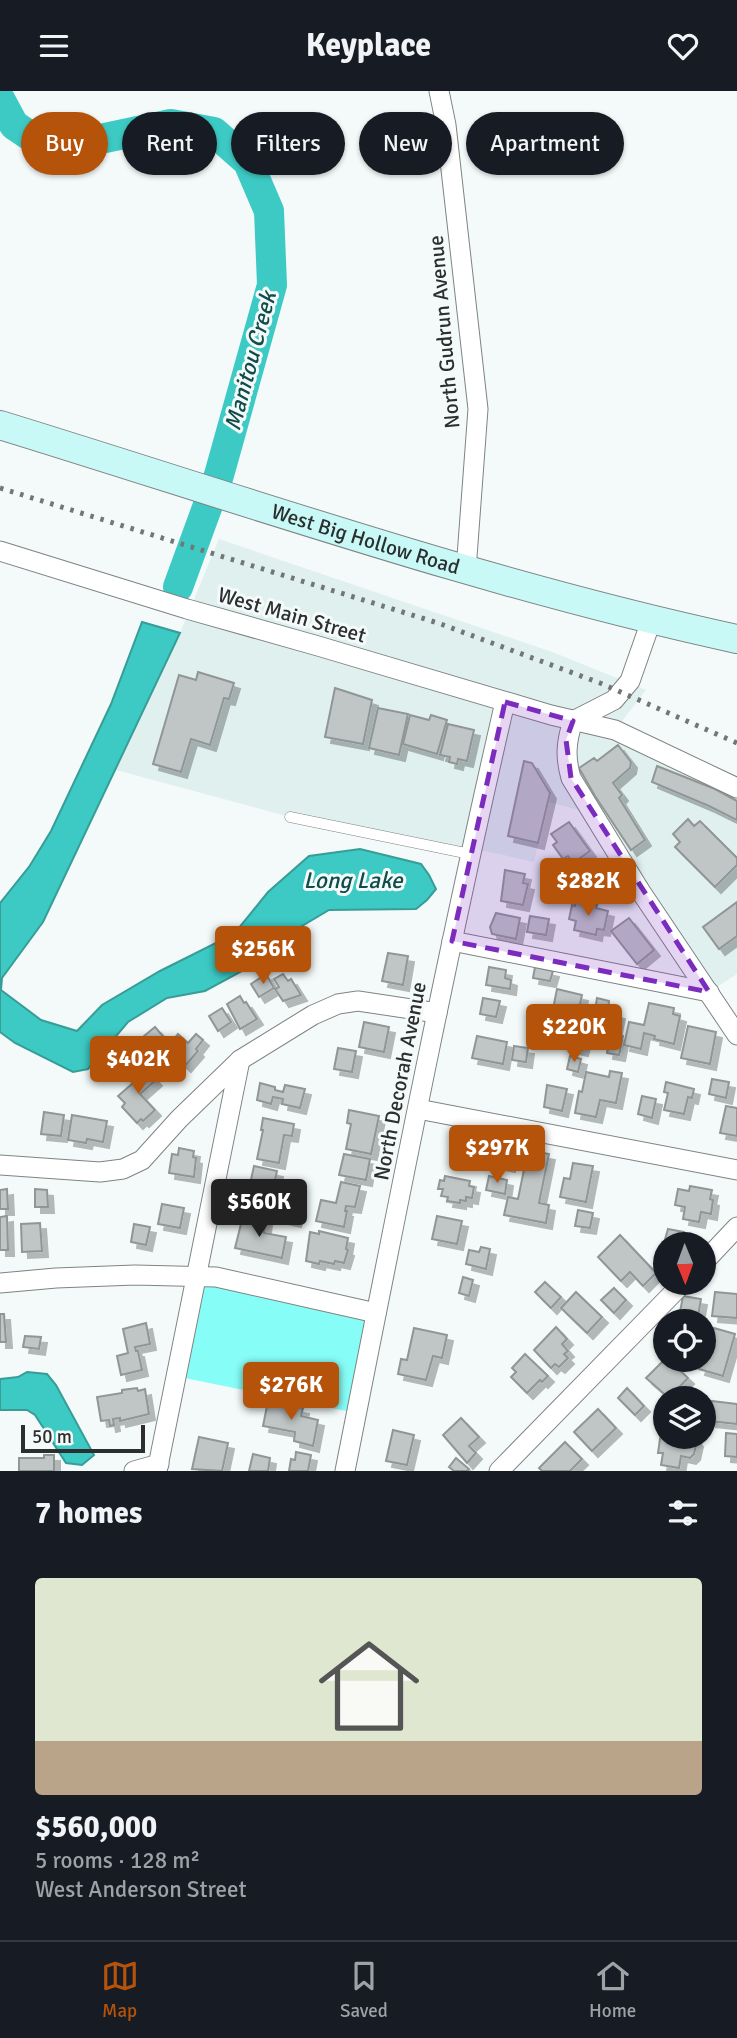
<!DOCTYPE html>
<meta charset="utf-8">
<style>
:root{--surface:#171b24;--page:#20242c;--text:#f1f3f6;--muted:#9ea1a6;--line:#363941;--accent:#b45309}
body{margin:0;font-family:Signika,sans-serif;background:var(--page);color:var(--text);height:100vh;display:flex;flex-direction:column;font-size:26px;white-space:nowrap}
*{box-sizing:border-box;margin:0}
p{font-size:23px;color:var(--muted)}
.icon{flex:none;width:38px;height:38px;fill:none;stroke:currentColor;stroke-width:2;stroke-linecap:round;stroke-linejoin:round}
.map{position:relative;height:1380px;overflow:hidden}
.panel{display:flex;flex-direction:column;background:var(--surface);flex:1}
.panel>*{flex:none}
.hud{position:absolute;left:21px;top:21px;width:696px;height:63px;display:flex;gap:14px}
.needle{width:46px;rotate:179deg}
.tools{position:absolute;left:653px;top:1141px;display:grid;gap:14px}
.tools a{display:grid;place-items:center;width:63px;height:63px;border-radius:50%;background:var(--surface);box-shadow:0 2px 5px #0004;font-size:35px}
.scale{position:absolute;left:21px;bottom:18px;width:124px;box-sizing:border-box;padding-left:7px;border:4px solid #2d2f2f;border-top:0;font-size:19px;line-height:24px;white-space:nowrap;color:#2d2f2f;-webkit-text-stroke:5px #f3faf9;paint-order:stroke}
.price{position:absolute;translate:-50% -60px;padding:0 16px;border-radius:7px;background:var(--accent);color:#fff;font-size:23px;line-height:46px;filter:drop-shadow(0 2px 4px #0008)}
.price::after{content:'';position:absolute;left:50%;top:42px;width:21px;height:16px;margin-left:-10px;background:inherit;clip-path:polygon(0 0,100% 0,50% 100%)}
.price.active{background:#222;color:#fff}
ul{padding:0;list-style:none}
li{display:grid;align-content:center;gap:14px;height:371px;padding:0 35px}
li+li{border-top:2px solid var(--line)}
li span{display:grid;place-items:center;height:217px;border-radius:7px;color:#555}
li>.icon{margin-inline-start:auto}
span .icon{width:126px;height:126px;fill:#fffc;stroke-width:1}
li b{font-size:30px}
h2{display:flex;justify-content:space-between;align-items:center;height:84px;padding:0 35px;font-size:30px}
.pill{padding:0 24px;border-radius:32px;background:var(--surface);box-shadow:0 2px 5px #0004;font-size:24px;line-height:63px}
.pill.active{background:var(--accent);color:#fff}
header{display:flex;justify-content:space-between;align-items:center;height:91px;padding:0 35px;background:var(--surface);font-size:32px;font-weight:700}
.tabs{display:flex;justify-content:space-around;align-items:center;height:98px;border-top:2px solid var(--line);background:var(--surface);font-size:19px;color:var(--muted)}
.tabs a{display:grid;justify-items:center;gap:4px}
.tabs .active{color:var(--accent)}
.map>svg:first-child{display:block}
.built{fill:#e0f0ef}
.green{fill:#87fdf7}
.water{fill:#3dcac4;stroke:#389c97;stroke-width:2}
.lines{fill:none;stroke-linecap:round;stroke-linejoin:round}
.river{stroke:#3dcac4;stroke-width:30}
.building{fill:#c0c6c6;stroke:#909696;stroke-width:2;filter:url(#shadow)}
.lane-casing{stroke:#7e8483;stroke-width:11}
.street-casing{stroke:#7e8483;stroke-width:21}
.secondary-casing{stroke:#7e8483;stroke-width:30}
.lane{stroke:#fff;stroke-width:10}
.street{stroke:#fff;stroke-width:19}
.secondary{stroke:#c9f9f7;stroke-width:28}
.rail{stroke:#727676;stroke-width:5;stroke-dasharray:3.5 7;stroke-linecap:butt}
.marked{fill:#7b2cbf;fill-opacity:0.2;stroke:#7b2cbf;stroke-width:5;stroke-dasharray:14 9;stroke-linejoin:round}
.labels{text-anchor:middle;stroke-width:6;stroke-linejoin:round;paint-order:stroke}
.street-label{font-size:21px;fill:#2d2f2f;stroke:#f3faf9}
.water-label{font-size:23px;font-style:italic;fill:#104c49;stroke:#f3faf9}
</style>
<header><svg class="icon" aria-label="menu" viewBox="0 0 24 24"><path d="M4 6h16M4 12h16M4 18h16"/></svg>Keyplace<svg class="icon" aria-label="heart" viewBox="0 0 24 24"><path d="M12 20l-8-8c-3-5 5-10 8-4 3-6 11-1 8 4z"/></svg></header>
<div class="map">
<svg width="737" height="1380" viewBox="0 0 737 1380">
<defs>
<filter id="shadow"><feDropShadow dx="6" dy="6" stdDeviation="0" flood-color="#0004"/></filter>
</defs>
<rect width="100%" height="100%" fill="#f3faf9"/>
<polygon class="built" points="219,448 555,562 646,599 616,638 737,697 737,883 709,901 592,722 548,711 534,771 485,760 470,763 290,726 116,679 180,542"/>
<polygon class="green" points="196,1186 376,1222 356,1322 175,1285"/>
<g class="water">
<polygon points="142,531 180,542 43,831 2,887 1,899 41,929 77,940 102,914 160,880 234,843 268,801 309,765 360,758 421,773 429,784 436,798 427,809 416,818 329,819 292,841 264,868 205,900 167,907 128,931 88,978 73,981 15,952 0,941 0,812 29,776 51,740 111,613"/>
<polygon points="27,1281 47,1283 56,1294 94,1364 82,1374 66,1372 35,1324 27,1319 0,1319 0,1288 18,1286"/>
</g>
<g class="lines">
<polyline class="river" points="0,8 14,34 42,53 72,54 171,33 214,41 248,71 269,120 272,194 219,384 178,496"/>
</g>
<g class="building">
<polygon points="198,581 234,592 229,608 224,607 210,654 191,648 181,681 153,673 179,584 196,589"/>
<polygon points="335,597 372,609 363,653 325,646"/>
<polygon points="378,617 408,623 399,664 369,657"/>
<polygon points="410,624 429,629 431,624 447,629 437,663 403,653"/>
<polygon points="448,633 474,639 467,670 458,668 457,673 449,671 450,666 440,664"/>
<polygon points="618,654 631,671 630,677 613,692 622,704 619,707 645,749 631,759 595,705 579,677 594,667 597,670"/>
<polygon points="524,670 532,672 550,702 538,752 508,745"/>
<polygon points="657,675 715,698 737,710 737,729 709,715 652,691"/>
<polygon points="688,728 694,735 700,730 737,767 737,774 715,796 675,756 680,751 673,743"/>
<polygon points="569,731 590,760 573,772 568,765 563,768 553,754 557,751 551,743"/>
<polygon points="505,779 525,783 523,792 528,793 523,814 501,810"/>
<polygon points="576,809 597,814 596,817 608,820 604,839 597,838 596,844 574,839 576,830 569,828 572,814 575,815"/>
<polygon points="737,811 737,845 719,858 703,836"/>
<polygon points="496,822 520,827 516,848 492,843 490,836"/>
<polygon points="530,825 549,828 546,844 527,841"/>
<polygon points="629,827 654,859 637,873 611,840"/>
<polygon points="388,862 408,865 403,894 382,890"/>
<polygon points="489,876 506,879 505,887 511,889 510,898 486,894"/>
<polygon points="535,876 553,880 550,890 533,887"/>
<polygon points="266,883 274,897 259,906 251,893"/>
<polygon points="283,883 288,890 291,888 301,904 283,910 275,898 279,896 274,888"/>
<polygon points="557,898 582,904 580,913 583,914 581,924 553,918"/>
<polygon points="240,905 244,912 246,911 257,928 240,938 227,913"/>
<polygon points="483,907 500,910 496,926 480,923"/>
<polygon points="597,907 609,910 608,920 619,922 615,941 592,937"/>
<polygon points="649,912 674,917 673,923 680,925 674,953 654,948 655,945 644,942 641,958 624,954 629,931 644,934"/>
<polygon points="222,917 231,931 218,940 209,925"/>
<polygon points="364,931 389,936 384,961 359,956"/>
<polygon points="569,935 587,939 582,959 564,955"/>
<polygon points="688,935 716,941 710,973 681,967"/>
<polygon points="155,936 167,950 157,959 144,945"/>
<polygon points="611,942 623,945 619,964 607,962"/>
<polygon points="178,943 188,952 196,943 203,949 196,958 198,960 185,975 166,958"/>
<polygon points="477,945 507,951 503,973 472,967"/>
<polygon points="514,955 528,957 526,971 512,969"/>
<polygon points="338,957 356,960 352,981 334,978"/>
<polygon points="570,965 581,968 578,981 567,978"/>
<polygon points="144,976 156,989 140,1003 155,1019 143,1030 141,1028 137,1032 122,1016 125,1012 118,1005 133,992 130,989"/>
<polygon points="610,980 622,982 616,1012 600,1009 596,1026 575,1022 579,1000 582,1001 586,981 609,986"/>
<polygon points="712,988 729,991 726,1007 709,1003"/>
<polygon points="666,991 694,998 692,1007 688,1006 684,1023 664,1019 668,1002 664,1001"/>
<polygon points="260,992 275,996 275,999 283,1001 285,994 305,998 300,1017 282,1013 283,1008 273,1006 271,1013 257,1009"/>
<polygon points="547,994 567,998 562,1020 544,1016"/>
<polygon points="642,1005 656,1008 652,1027 638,1023"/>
<polygon points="726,1015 737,1017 737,1045 720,1042"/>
<polygon points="349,1019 379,1025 371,1063 346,1058 351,1033 347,1032"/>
<polygon points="44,1021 64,1024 61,1045 41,1043"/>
<polygon points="72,1024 107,1030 103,1051 87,1048 86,1052 68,1049"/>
<polygon points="263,1027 294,1033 292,1045 284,1044 279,1072 257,1068 263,1039 261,1039"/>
<polygon points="489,1050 513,1055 509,1075 486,1070"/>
<polygon points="179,1057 194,1060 193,1066 196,1067 194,1086 169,1082 172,1063 178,1064"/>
<polygon points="528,1059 549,1063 539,1112 549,1114 546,1132 504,1124 508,1106 518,1108"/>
<polygon points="344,1063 370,1068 366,1089 339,1084"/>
<polygon points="573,1072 593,1075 586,1111 560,1106 564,1087 570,1088"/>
<polygon points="254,1075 277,1080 268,1121 245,1116"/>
<polygon points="445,1085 470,1090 469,1095 474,1096 472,1107 466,1106 466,1110 460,1109 460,1112 447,1110 448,1106 441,1105 443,1098 438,1098 440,1089 444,1090"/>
<polygon points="489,1085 507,1089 505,1103 486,1099"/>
<polygon points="341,1091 360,1095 355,1116 346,1115 345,1120 347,1120 344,1136 316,1130 321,1109 336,1112"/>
<polygon points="690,1095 712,1099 710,1108 713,1109 711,1123 701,1121 699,1131 683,1128 685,1116 675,1114 678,1098 689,1100"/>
<polygon points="7,1098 8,1118 0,1118 0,1099"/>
<polygon points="35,1098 47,1099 48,1116 35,1116"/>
<polygon points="282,1112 299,1116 295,1130 278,1126"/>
<polygon points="162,1113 184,1117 180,1137 158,1133"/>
<polygon points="578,1119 593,1122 590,1137 575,1135"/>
<polygon points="7,1125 8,1159 0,1159 0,1126"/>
<polygon points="243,1125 266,1129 264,1142 286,1146 282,1167 235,1157"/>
<polygon points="437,1125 462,1130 457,1153 432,1148"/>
<polygon points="40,1132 42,1160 22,1161 21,1133"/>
<polygon points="134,1133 150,1136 146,1154 131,1151"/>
<polygon points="668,1138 684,1141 681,1153 664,1152"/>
<polygon points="319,1140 348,1147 346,1158 348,1159 344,1172 335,1170 334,1173 320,1170 319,1173 306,1170 310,1141 319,1143"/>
<polygon points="620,1144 656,1182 643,1195 630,1181 621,1190 598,1166"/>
<polygon points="481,1156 490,1158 486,1178 466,1173 469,1159 479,1161"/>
<polygon points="463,1186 473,1189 469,1205 459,1202"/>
<polygon points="545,1191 561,1206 551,1217 535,1201"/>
<polygon points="614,1197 626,1209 614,1222 601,1209"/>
<polygon points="576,1201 602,1226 587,1242 561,1217"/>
<polygon points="715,1201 737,1203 737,1227 712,1225"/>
<polygon points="683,1205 701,1208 698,1225 680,1221"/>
<polygon points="0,1223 4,1223 6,1251 0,1251"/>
<polygon points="146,1232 150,1253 135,1256 136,1260 138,1260 142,1279 121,1284 117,1265 128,1262 123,1238"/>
<polygon points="556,1236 567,1248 562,1253 568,1260 564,1263 568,1267 559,1276 555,1273 551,1277 534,1259"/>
<polygon points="414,1237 447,1244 442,1267 433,1265 426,1289 398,1283 401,1268 407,1269"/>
<polygon points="714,1237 735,1243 723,1285 699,1278 702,1269 704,1269 704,1260 708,1261"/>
<polygon points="25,1245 41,1246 39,1258 23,1256"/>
<polygon points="525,1263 548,1285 542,1291 540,1289 527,1302 511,1286 516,1281 512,1277"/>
<polygon points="665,1268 669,1269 688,1287 669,1307 646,1287"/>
<polygon points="137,1297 138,1300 145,1298 149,1323 120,1330 120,1327 113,1328 114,1334 110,1335 109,1329 101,1330 97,1306 122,1302 122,1299"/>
<polygon points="627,1297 644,1315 635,1324 618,1307"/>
<polygon points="268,1310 303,1317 301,1325 318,1329 313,1355 294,1350 295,1341 263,1335"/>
<polygon points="712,1310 737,1313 737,1333 710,1330"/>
<polygon points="598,1318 616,1337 592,1360 574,1341"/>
<polygon points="461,1327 479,1346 469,1355 476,1362 467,1372 443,1344"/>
<polygon points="393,1339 414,1344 407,1374 386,1370"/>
<polygon points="661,1341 665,1342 665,1346 694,1346 697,1350 694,1363 690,1367 681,1365 679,1377 661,1374 663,1362 658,1362"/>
<polygon points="726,1342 737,1343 737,1366 725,1365"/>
<polygon points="199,1346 228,1352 222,1380 192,1378"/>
<polygon points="565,1351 582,1368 570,1380 542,1380 539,1377"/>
<polygon points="296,1361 311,1364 308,1380 289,1380 291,1368 295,1369"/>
<polygon points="253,1363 270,1367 268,1380 249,1380"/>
<polygon points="44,1364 54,1364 54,1380 19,1380 19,1367 44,1367"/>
<polygon points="456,1367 469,1378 467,1380 454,1380 449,1376"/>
</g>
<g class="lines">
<g class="lane-casing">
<polyline id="lane" points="290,726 470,763"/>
</g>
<g class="street-casing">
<g id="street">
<polyline points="439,0 446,34 478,318 466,479"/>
<polyline points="0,460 187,518 318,555 551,624 615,639 737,697"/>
<path d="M 651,530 L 630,590 L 614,609 L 573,630 C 566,651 565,666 571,687 L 639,798 L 737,944"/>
<polyline points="588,787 639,798"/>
<polyline points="452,850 709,901"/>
<polyline points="418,1018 737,1079"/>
<polyline points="0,1074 100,1081 123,1078 142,1069 179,1028 240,969 313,924 338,913 358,910 437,922"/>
<polyline points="704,1171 737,1136"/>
<polyline points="0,1192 56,1187 135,1184 216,1186 376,1222"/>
<polyline points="134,1380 159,1373"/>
<polyline points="157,1380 240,969"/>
<path d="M 345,1380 C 396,1123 446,866 505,611"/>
<polyline points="499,1380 683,1192"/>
</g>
</g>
<g class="secondary-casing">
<g id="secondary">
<path id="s1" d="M 0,334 C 244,409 487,494 737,548"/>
</g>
</g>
<use href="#lane" class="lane"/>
<use href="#street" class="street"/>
<use href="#secondary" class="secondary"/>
<polyline class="rail" points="0,397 438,532 600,592 737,652"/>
</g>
<path class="marked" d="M 505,611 L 573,630 L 566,649 L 571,687 L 709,901 L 452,850 Z"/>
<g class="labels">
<g class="street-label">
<text transform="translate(444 241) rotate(-95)" y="7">North Gudrun Avenue</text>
<text dy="7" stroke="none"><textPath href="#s1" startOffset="383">West Big Hollow Road</textPath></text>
<text transform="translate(292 524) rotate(16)" y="7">West Main Street</text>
<text transform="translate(400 990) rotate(-79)" y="7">North Decorah Avenue</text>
</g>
<g class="water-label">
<text transform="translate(250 270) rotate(-75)" y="8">Manitou Creek</text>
<text x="353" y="797">Long Lake</text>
</g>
</g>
</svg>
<div class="tools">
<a><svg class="needle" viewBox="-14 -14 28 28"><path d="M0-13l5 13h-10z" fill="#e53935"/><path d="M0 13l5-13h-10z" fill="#9ea1a6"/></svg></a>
<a><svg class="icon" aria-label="locate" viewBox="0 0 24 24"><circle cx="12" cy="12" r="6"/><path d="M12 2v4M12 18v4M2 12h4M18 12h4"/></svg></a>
<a><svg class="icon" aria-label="layers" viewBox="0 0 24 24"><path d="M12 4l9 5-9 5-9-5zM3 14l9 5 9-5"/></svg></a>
</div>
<div class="scale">50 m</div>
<b class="price" style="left:588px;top:827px">$282K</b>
<b class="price" style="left:263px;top:895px">$256K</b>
<b class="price" style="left:574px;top:973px">$220K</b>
<b class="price" style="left:138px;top:1005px">$402K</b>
<b class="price" style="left:497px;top:1094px">$297K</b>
<b class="price active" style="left:259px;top:1148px">$560K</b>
<b class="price" style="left:291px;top:1331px">$276K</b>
<div class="hud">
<a class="pill active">Buy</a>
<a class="pill">Rent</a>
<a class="pill">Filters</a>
<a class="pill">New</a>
<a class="pill">Apartment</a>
</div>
</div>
<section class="panel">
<h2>7 homes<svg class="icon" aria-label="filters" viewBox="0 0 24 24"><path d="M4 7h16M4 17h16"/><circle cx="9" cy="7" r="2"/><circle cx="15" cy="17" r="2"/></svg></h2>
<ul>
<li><span style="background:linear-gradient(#dfe7d0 75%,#b9a48a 0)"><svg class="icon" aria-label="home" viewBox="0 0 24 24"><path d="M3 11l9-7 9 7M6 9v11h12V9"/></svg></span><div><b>$560,000</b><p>5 rooms · 128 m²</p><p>West Anderson Street</p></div></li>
</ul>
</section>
<nav class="tabs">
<a class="active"><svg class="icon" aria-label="map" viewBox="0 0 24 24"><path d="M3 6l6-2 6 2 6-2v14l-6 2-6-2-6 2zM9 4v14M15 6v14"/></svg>Map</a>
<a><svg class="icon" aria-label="saved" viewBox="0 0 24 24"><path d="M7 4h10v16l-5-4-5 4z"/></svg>Saved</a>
<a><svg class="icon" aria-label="home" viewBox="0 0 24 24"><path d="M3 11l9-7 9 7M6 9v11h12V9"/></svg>Home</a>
</nav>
